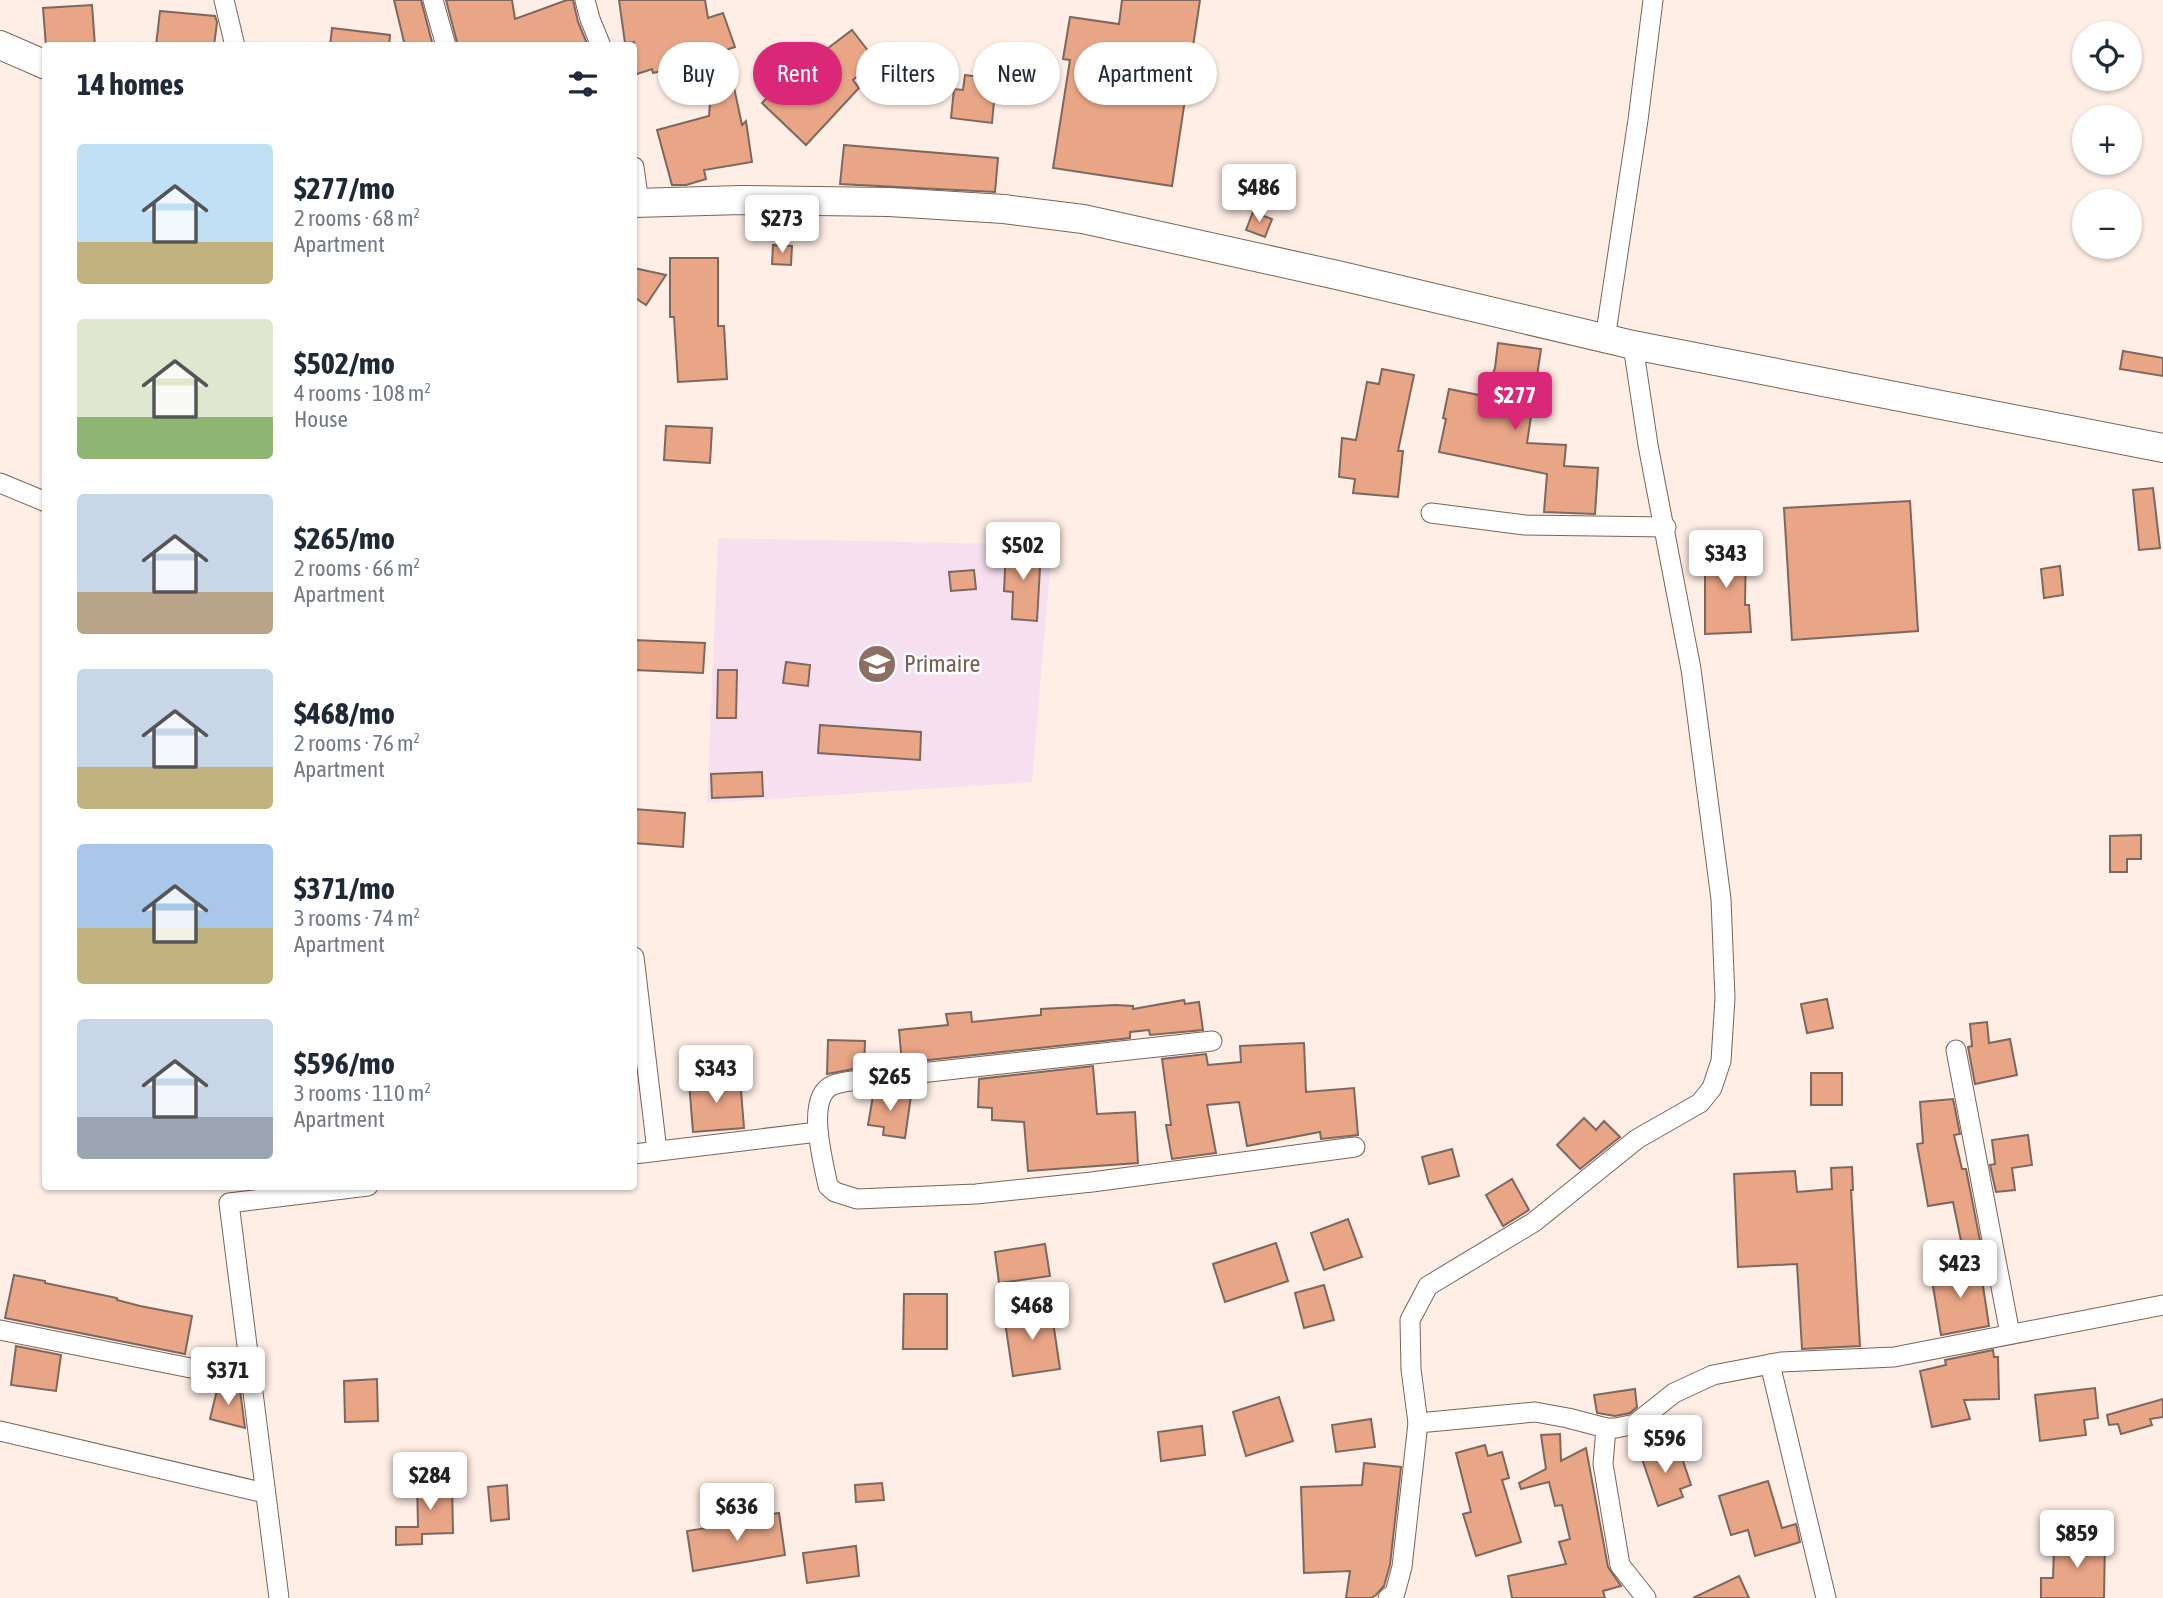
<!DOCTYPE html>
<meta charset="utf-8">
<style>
:root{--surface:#fff;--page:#f2f2f3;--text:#1f2937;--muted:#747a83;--accent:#db2777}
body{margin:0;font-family:"Asap Condensed",sans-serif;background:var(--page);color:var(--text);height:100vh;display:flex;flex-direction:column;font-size:26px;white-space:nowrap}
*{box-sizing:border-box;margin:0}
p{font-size:23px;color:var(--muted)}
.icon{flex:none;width:38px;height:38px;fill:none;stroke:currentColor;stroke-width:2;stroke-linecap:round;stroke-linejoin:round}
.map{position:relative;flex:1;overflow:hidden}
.details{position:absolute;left:42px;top:42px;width:595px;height:1148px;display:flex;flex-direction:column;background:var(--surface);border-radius:7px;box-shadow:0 2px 5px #0004}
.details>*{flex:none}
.banner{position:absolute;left:658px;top:42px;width:665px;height:63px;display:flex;gap:14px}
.tools{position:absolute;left:2072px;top:21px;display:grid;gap:14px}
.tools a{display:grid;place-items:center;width:70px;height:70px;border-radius:50%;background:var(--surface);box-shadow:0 2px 5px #0004;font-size:35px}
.price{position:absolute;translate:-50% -60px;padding:0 16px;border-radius:7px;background:#fff;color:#222;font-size:23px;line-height:46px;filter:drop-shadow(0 2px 4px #0008)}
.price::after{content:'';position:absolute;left:50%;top:42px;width:21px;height:16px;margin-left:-10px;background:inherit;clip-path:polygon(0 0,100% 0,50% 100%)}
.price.on{background:var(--accent);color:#fff}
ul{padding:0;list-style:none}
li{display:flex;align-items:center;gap:21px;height:175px;padding:0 35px}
li span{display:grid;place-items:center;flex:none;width:196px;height:140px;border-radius:7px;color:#555}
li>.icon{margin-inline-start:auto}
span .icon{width:84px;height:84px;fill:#fffc;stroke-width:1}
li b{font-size:30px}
h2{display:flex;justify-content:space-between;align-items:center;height:84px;padding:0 35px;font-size:30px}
.tag{padding:0 24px;border-radius:32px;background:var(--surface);box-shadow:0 2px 5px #0004;font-size:24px;line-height:63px}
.tag.on{background:var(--accent);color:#fff}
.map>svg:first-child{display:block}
.education{fill:#f6e0ef}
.building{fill:#e9a687;stroke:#7e675d;stroke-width:2}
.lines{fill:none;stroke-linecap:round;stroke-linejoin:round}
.street-casing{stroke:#7b6359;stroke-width:21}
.secondary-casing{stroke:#7b6359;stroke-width:30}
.street{stroke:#fff;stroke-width:19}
.secondary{stroke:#fff;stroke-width:28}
.labels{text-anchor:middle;stroke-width:5;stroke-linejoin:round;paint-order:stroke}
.education-label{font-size:24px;fill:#785e54;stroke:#fff;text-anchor:start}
</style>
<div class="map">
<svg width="2163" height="1598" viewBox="0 0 2163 1598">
<rect width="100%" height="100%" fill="#feeee6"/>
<polygon class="education" points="718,538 1052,545 1032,782 707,803"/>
<g class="building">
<polygon points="394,0 421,0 433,46 405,46"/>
<polygon points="446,0 512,0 515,19 567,0 573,0 578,22 588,46 458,46"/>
<polygon points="619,0 705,0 708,18 723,13 735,47 726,50 742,125 746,121 752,162 704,170 706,179 686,185 672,185 657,130 709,116 710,102 701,62 653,73 652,69 634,75 634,42 625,43"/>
<polygon points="1122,0 1200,0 1172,186 1053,168 1070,60 1063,59 1070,17 1119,24"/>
<polygon points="92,5 95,46 46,46 43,8"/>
<polygon points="160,11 215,16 217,22 214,46 156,46"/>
<polygon points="332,28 390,35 389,46 330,46"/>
<polygon points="852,30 876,61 853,80 859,88 806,145 762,103 795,68 798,71"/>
<polygon points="965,75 996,79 992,123 951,118 954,89 963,90"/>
<polygon points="844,145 998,158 995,192 840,184"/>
<polygon points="1253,212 1272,219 1265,237 1246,230"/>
<polygon points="773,245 792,246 791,265 772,264"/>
<polygon points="670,258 718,258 718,326 724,326 727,379 678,382 674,317 670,317"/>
<polygon points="634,268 666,275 646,305 634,297"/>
<polygon points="1498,343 1541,349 1527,443 1566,445 1564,466 1598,468 1595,514 1544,512 1547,474 1439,452 1446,419 1443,418 1449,389 1484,396 1495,368"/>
<polygon points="2123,351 2163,358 2163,376 2120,369"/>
<polygon points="1382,369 1414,375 1398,451 1403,451 1398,497 1353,493 1355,479 1339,477 1342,438 1356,440 1367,382 1379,384"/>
<polygon points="666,426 712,428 710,463 664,460"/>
<polygon points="2153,488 2160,548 2139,550 2133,490"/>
<polygon points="1910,501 1918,631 1792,640 1784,508"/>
<polygon points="1705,544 1746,545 1745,605 1749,605 1751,632 1705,634"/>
<polygon points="1006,548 1041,550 1037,621 1012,619 1013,592 1004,591"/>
<polygon points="2060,566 2063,595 2044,598 2041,569"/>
<polygon points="974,570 976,589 951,591 949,572"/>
<polygon points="634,640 705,643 703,673 634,670"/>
<polygon points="786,662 810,665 808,686 783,683"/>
<polygon points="718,670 737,670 736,718 717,718"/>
<polygon points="820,725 921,732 920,760 818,753"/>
<polygon points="762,772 763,796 712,798 711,774"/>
<polygon points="634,809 685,813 683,847 634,843"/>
<polygon points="2141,835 2141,859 2127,859 2127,872 2110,872 2110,836"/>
<polygon points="1827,999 1833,1028 1807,1033 1801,1004"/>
<polygon points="1184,1000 1185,1004 1199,1002 1203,1030 1150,1035 1149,1030 1130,1032 1130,1038 902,1063 899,1030 948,1025 946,1014 971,1012 972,1022 1041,1015 1041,1009 1115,1005 1133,1006 1133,1009"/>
<polygon points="1987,1022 1989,1043 2010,1039 2017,1075 1975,1084 1968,1047 1972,1046 1970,1024"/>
<polygon points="828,1040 865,1041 864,1067 827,1074"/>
<polygon points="1304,1043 1306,1092 1354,1088 1358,1135 1321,1139 1320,1132 1247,1146 1239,1102 1207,1105 1216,1153 1172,1159 1166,1125 1171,1125 1162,1059 1206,1054 1208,1065 1241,1062 1240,1046"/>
<polygon points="1093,1066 1097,1114 1135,1112 1138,1163 1028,1171 1024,1122 992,1120 992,1108 978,1107 979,1079"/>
<rect x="1811" y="1073" width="31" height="32"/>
<polygon points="740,1078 744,1128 693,1132 689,1082"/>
<polygon points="874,1090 911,1096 905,1138 883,1135 884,1127 868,1125"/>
<polygon points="1953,1099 1960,1134 1954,1135 1962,1169 1966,1169 1984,1261 1966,1265 1953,1202 1928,1206 1917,1144 1923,1143 1920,1102"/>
<polygon points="1584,1118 1596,1130 1604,1121 1620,1137 1580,1169 1557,1145"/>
<polygon points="2028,1135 2032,1165 2012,1168 2015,1190 1996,1192 1990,1165 1995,1164 1992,1140"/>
<polygon points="1452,1149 1459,1176 1429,1184 1422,1157"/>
<polygon points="1852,1167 1853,1190 1851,1190 1860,1346 1802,1349 1797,1264 1738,1267 1734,1174 1795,1171 1797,1192 1832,1189 1831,1168"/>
<polygon points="1512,1179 1529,1210 1503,1226 1486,1195"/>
<polygon points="1348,1219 1362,1257 1324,1270 1311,1233"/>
<polygon points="1276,1243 1288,1281 1225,1302 1213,1264"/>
<polygon points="1045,1244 1050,1276 999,1283 995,1252"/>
<polygon points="1980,1266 1989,1326 1941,1335 1931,1274"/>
<polygon points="14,1275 45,1281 45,1283 117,1298 117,1300 140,1306 192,1316 185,1354 5,1318"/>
<polygon points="1324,1285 1334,1320 1304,1328 1295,1293"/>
<polygon points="904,1294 947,1294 947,1349 903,1349"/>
<polygon points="1051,1308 1060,1369 1013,1376 1004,1315"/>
<polygon points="16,1346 61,1355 56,1391 11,1385"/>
<polygon points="1993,1350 1994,1357 1998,1357 1999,1399 1964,1400 1970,1419 1932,1427 1920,1371 1946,1365 1945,1360"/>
<polygon points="377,1379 378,1421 345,1422 344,1381"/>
<polygon points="218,1386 240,1390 245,1428 210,1419"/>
<polygon points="2095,1388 2098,1418 2084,1420 2086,1435 2040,1441 2035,1395"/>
<polygon points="1635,1389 1637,1407 1630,1413 1615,1416 1597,1413 1594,1395"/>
<polygon points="1279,1397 1293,1441 1246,1456 1233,1412"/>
<polygon points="2163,1399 2163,1417 2150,1419 2152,1425 2121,1434 2118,1424 2109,1425 2107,1415"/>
<polygon points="1371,1419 1375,1447 1336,1452 1332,1425"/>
<polygon points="1202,1426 1205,1455 1161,1461 1158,1432"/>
<polygon points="1560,1434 1561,1461 1586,1448 1608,1567 1621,1586 1603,1591 1605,1598 1512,1598 1508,1576 1566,1564 1559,1542 1570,1539 1562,1505 1555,1506 1549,1482 1521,1489 1519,1483 1546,1469 1541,1435"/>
<polygon points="1485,1445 1488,1456 1502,1452 1509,1478 1502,1480 1521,1542 1476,1556 1463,1514 1471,1512 1456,1453"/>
<polygon points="1661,1446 1666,1460 1681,1455 1691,1485 1680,1489 1683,1497 1658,1506 1640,1453"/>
<polygon points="1364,1463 1401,1467 1390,1565 1384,1586 1376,1595 1371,1598 1346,1598 1350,1571 1304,1573 1301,1487 1362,1485"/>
<polygon points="452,1479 453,1533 422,1534 422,1544 396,1545 396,1527 418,1527 417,1480"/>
<polygon points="1768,1481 1782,1528 1796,1524 1800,1542 1755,1556 1748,1530 1731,1535 1719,1496"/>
<polygon points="882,1483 884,1500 856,1502 855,1485"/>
<polygon points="507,1485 509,1519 491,1521 488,1487"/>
<polygon points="779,1513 785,1555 693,1571 687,1531 746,1522 745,1518"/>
<polygon points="2063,1538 2105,1538 2104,1598 2041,1598 2041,1578 2053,1578 2054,1547 2063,1548"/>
<polygon points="856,1546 859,1576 807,1583 803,1553"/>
<polygon points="1739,1576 1749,1598 1693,1598"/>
</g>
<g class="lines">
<g class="street-casing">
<g id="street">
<polyline points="224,0 235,46"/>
<polyline points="433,0 446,46"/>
<polyline points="585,0 590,19 601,46"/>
<polyline points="634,167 639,203"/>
<polyline points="1605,339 1638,120 1653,0"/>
<polyline points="0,483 46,502"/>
<polyline points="1431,513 1525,525 1666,527"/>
<polyline points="634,957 657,1151"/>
<path d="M 1212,1041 L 866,1079 C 856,1081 843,1081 833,1085 C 804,1097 824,1163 828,1186 L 835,1192 L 857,1199 L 976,1194 L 1092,1182 L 1355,1147"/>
<polyline points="1956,1050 2010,1334"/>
<polyline points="634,1154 818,1132"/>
<polyline points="0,1330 251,1380"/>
<polyline points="1770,1364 1826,1598"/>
<polyline points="1418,1423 1411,1369 1410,1320 1428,1286 1534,1222 1637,1139 1700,1103 1712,1088 1721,1061 1725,998 1721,899 1691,669 1648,445 1633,345"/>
<polyline points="1606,1428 1603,1464 1620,1565 1646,1598"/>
<polyline points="0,1431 265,1493"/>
<polyline points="279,1598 229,1203 368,1186"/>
<polyline points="1388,1598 1395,1593 1402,1567 1418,1423 1535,1412 1568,1418 1606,1428 1616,1428 1635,1424 1674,1393 1713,1375 1781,1362 1894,1357 2163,1305"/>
</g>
</g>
<g class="secondary-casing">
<g id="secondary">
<polyline points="0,45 46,65"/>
<polyline points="634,203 742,200 889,202 1004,209 1083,219 1337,275 1633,345 2163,448"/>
</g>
</g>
<use href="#street" class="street"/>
<use href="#secondary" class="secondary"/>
</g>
<defs>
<g id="school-disc" transform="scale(2.0125)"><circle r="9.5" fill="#8d6e63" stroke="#fff"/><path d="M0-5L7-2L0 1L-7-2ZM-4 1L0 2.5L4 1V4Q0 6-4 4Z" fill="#fff"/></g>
</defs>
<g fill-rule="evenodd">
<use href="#school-disc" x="877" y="664"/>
</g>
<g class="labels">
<g class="education-label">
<text x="904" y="672">Primaire</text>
</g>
</g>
</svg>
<div class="tools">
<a><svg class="icon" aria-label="locate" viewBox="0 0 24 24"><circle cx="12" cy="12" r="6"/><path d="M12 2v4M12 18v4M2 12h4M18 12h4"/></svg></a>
<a>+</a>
<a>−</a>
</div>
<b class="price" style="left:1259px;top:224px">$486</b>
<b class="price" style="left:782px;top:255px">$273</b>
<b class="price on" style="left:1515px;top:432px">$277</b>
<b class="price" style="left:1023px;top:582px">$502</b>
<b class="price" style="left:1726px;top:590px">$343</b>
<b class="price" style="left:716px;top:1105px">$343</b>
<b class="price" style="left:890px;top:1113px">$265</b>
<b class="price" style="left:1960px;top:1300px">$423</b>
<b class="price" style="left:1032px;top:1342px">$468</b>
<b class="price" style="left:228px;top:1407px">$371</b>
<b class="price" style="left:1665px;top:1475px">$596</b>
<b class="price" style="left:430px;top:1512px">$284</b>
<b class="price" style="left:737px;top:1543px">$636</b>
<b class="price" style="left:2077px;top:1570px">$859</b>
<div class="banner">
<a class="tag">Buy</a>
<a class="tag on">Rent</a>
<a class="tag">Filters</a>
<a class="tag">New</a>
<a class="tag">Apartment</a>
</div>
<section class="details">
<h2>14 homes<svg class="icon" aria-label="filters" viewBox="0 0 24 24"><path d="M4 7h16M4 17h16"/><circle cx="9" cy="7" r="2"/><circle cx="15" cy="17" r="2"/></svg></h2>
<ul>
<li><span style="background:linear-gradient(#bfe0f5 70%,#c2b280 0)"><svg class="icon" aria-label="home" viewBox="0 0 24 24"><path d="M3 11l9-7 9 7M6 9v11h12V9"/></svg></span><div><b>$277/mo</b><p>2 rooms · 68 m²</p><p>Apartment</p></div></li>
<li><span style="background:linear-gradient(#dfe7d0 70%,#8fb573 0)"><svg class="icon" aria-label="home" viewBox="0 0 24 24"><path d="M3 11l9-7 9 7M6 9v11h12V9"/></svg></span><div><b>$502/mo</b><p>4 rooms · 108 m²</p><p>House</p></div></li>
<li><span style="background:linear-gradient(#c9d6e8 70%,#b9a48a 0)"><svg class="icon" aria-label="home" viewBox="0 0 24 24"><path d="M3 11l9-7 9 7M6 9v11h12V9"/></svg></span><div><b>$265/mo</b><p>2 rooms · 66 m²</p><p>Apartment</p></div></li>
<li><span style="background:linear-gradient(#c9d6e8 70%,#c2b280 0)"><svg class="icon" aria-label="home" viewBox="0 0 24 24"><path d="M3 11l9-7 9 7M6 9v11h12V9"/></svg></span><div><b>$468/mo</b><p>2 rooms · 76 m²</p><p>Apartment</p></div></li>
<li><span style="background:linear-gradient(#a9c7e8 60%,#c2b280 0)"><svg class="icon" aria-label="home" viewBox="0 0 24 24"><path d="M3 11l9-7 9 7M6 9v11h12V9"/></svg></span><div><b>$371/mo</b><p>3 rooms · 74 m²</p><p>Apartment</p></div></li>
<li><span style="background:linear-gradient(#c9d6e8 70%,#9aa5b1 0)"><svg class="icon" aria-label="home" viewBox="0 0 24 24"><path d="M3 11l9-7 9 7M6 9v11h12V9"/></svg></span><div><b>$596/mo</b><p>3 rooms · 110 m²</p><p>Apartment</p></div></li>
</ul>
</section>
</div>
